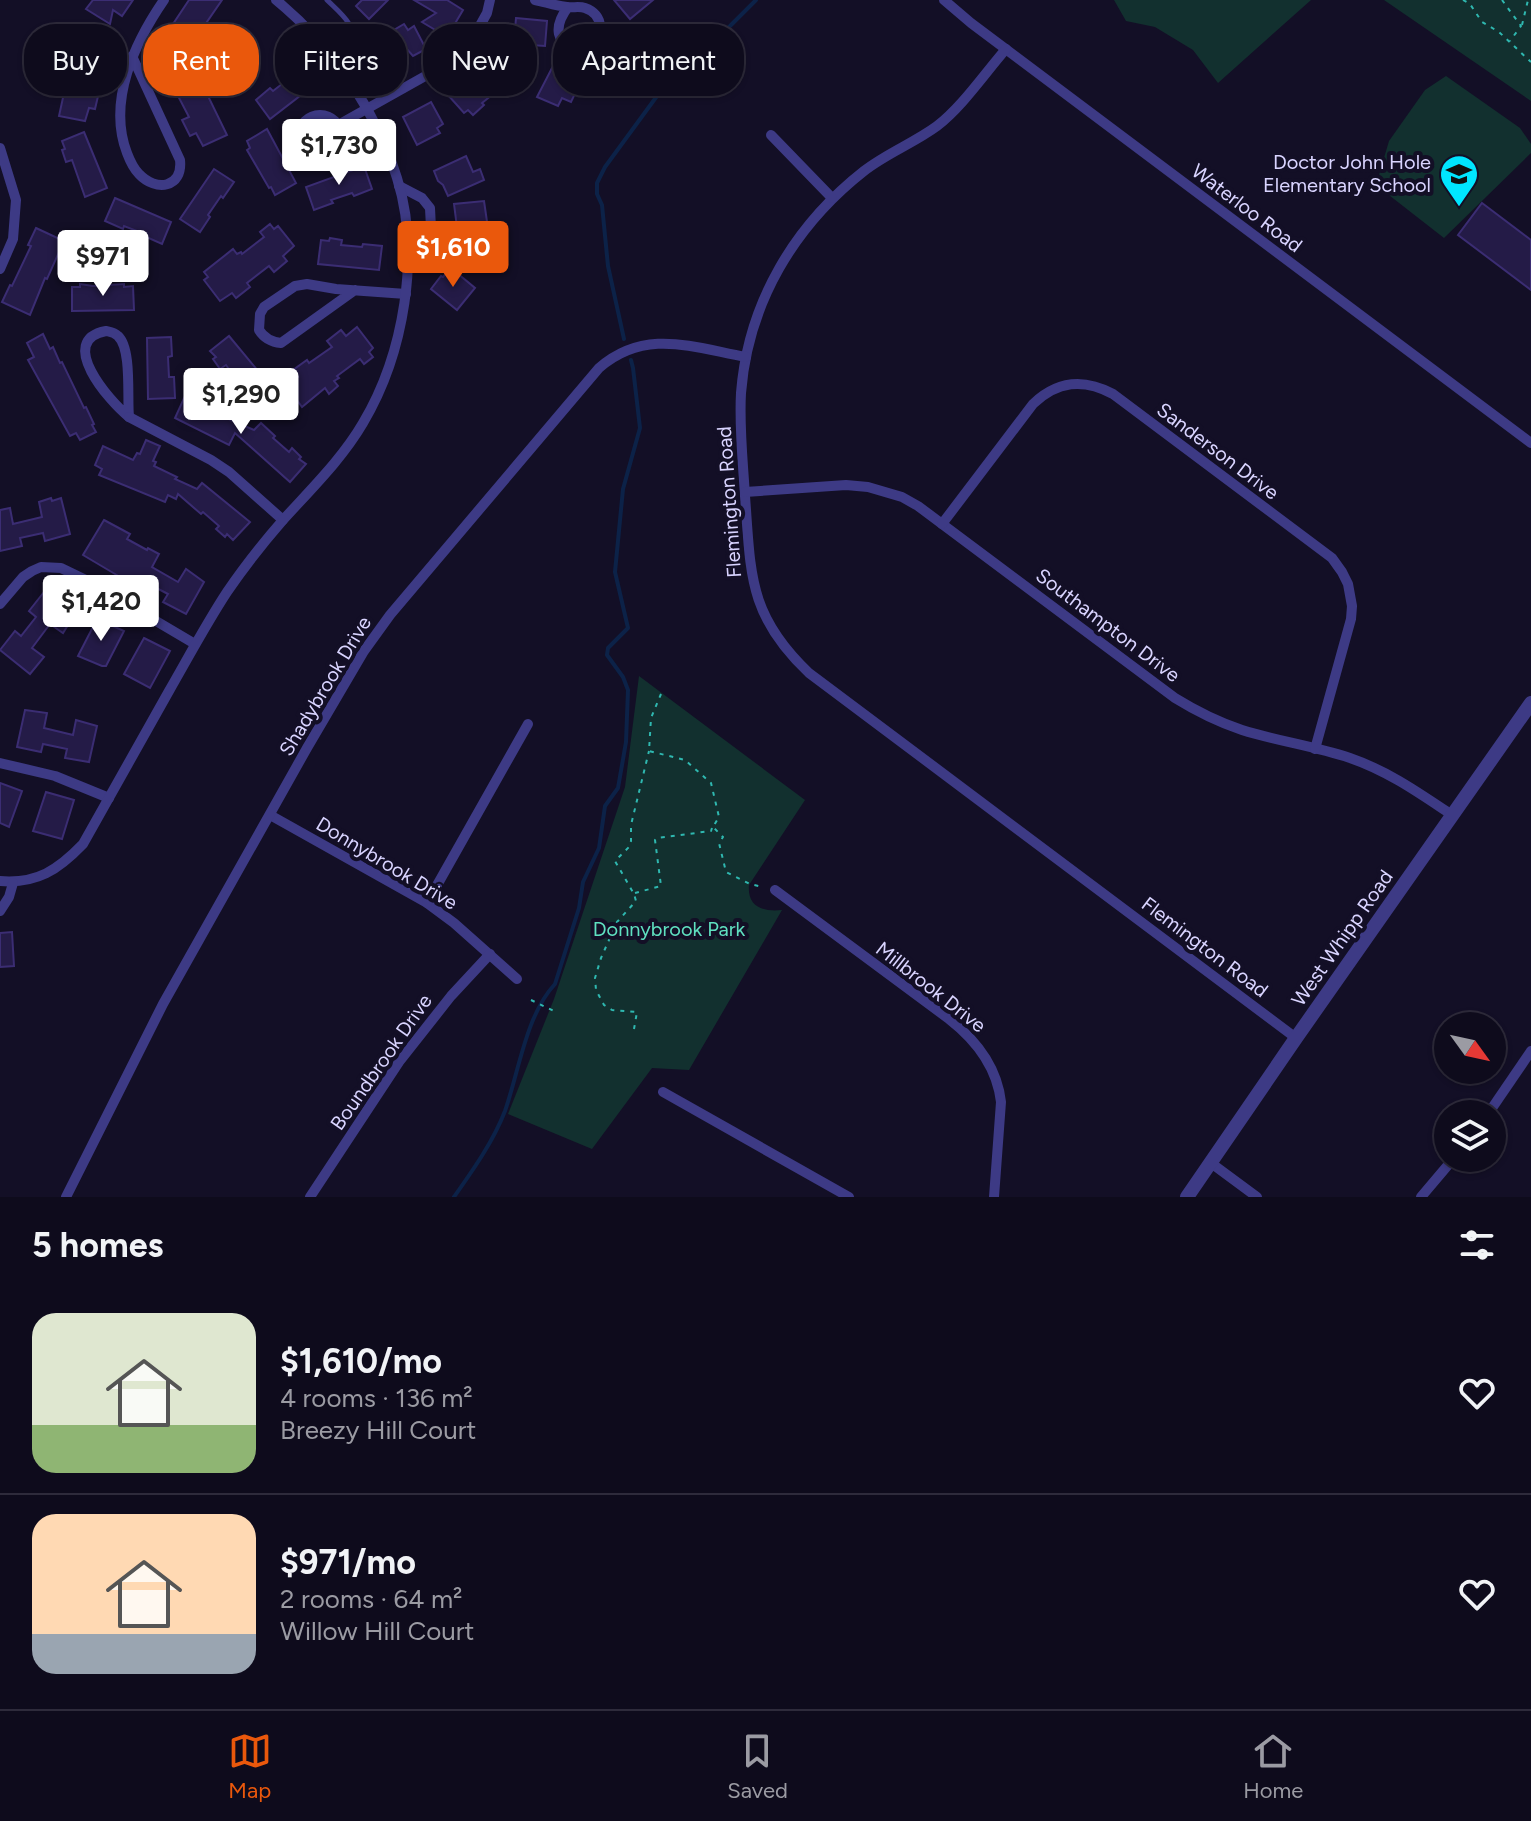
<!DOCTYPE html>
<meta charset="utf-8">
<style>
:root{--surface:#0e0b1c;--page:#171425;--text:#f1f3f6;--muted:#9b9ba3;--line:#2e2b3b;--accent:#ea580c}
body{margin:0;font-family:Figtree,sans-serif;background:var(--page);color:var(--text);height:100vh;display:flex;flex-direction:column;font-size:30px;white-space:nowrap}
*{box-sizing:border-box;margin:0}
p{font-size:26px;color:var(--muted)}
.icon{flex:none;width:44px;height:44px;fill:none;stroke:currentColor;stroke-width:2;stroke-linecap:round;stroke-linejoin:round}
.map{position:relative;height:1197px;overflow:hidden}
.panel{display:flex;flex-direction:column;background:var(--surface);flex:1}
.panel>*{flex:none}
.hud{position:absolute;left:24px;top:24px;width:800px;height:72px;display:flex;gap:16px}
.needle{width:52px;rotate:123deg}
.fabs{position:absolute;left:1434px;top:1012px;display:grid;gap:16px}
.fabs a{display:grid;place-items:center;width:72px;height:72px;border-radius:50%;background:var(--surface);box-shadow:0 2px 6px #0004,0 0 0 2px var(--line);font-size:40px}
.price{position:absolute;translate:-50% -68px;padding:0 18px;border-radius:8px;background:#fff;color:#222;font-size:26px;line-height:52px;filter:drop-shadow(0 2px 4px #0008)}
.price::after{content:'';position:absolute;left:50%;top:48px;width:24px;height:18px;margin-left:-12px;background:inherit;clip-path:polygon(0 0,100% 0,50% 100%)}
.price.selected{background:var(--accent);color:#fff}
ul{padding:0;list-style:none}
li{display:flex;align-items:center;gap:24px;height:200px;padding:0 32px}
li+li{border-top:2px solid var(--line)}
li span{display:grid;place-items:center;flex:none;width:224px;height:160px;border-radius:24px;color:#555}
li>.icon{margin-inline-start:auto}
span .icon{width:96px;height:96px;fill:#fffc;stroke-width:1}
li b{font-size:34px}
h2{display:flex;justify-content:space-between;align-items:center;height:96px;padding:0 32px;font-size:34px}
.pill{padding:0 28px;border-radius:32px;background:var(--surface);box-shadow:0 2px 6px #0004,0 0 0 2px var(--line);font-size:28px;line-height:72px}
.pill.selected{background:var(--accent);color:#fff}
.menu{display:flex;justify-content:space-around;align-items:center;height:112px;border-top:2px solid var(--line);background:var(--surface);font-size:22px;color:var(--muted)}
.menu a{display:grid;justify-items:center;gap:4px}
.menu .selected{color:var(--accent)}
.map>svg:first-child{display:block}
.green{fill:#12302f}
.lines{fill:none;stroke-linecap:round;stroke-linejoin:round}
.stream{stroke:#0c2248;stroke-width:4}
.building{fill:#241b47;stroke:#3b2d73;stroke-width:2}
.path{stroke:#2fb8b0;stroke-width:2;stroke-dasharray:4 6;stroke-linecap:butt}
.service{stroke:#3d3a85;stroke-width:5}
.minor{stroke:#3d3a85;stroke-width:10}
.tertiary{stroke:#3d3a85;stroke-width:14}
.labels{text-anchor:middle;stroke-width:8;stroke-linejoin:round;paint-order:stroke}
.poi-label{font-size:20px;fill:#d9d4ff;stroke:#130f26;text-anchor:end}
.street-label{font-size:20px;fill:#d9d4ff;stroke:#130f26}
.park-label{font-size:20px;fill:#5fe0c0;stroke:#130f26}
</style>
<div class="map">
<svg width="1531" height="1197" viewBox="0 0 1531 1197">
<rect width="100%" height="100%" fill="#130f26"/>
<g class="green">
<polygon points="1114,0 1311,0 1218,83 1193,50 1155,27 1126,21"/>
<polygon points="1384,0 1531,0 1531,101"/>
<polygon points="1446,76 1520,128 1531,144 1531,153 1444,238 1376,185 1389,141 1425,90"/>
<path d="M 639,676 L 805,800 L 749,885 C 747,907 763,912 782,910 L 689,1070 L 652,1068 L 592,1149 L 508,1114 L 554,999 L 625,787 Z"/>
</g>
<g class="lines">
<g class="stream">
<polyline points="624,339 608,266 602,205 597,194 597,183 605,167 679,66 730,26 756,0"/>
<path d="M 454,1197 C 473,1170 493,1142 505,1111 C 519,1071 526,1015 555,984 L 579,908 L 583,882 L 599,848 L 605,806 L 618,788 L 626,742 L 628,690 L 623,677 L 607,655 L 608,648 L 628,628 L 615,572 L 623,489 L 640,428 L 633,368 L 631,360"/>
</g>
</g>
<g class="building">
<polygon points="93,0 133,0 122,16 113,10 110,24 86,9"/>
<polygon points="189,0 222,0 191,45 169,30"/>
<polygon points="362,0 388,0 369,19 356,6"/>
<polygon points="414,0 447,0 463,10 447,37 422,22 436,13"/>
<polygon points="614,0 653,0 630,19"/>
<polygon points="516,18 547,21 545,46 531,45 529,54 513,53"/>
<polygon points="404,24 408,30 414,26 426,49 413,56 406,48 402,51 407,60 400,63 401,65 374,80 361,58 391,41 390,40 396,36 394,30"/>
<polygon points="82,26 108,32 105,47 112,48 108,65 101,64 95,91 99,92 95,109 89,108 85,121 59,116 69,70 72,71"/>
<polygon points="613,46 633,63 614,89 593,71"/>
<polygon points="194,48 212,85 206,88 209,93 207,94 227,135 203,146 196,133 190,136 182,120 189,117 176,92 172,94 165,79 171,76 165,62"/>
<polygon points="493,53 509,72 504,77 508,82 482,103 484,105 473,115 468,110 464,113 448,95"/>
<polygon points="304,63 318,82 270,119 256,100 270,88 273,91 291,77 289,75"/>
<polygon points="553,66 582,79 571,102 562,98 558,106 537,97"/>
<polygon points="431,102 443,124 437,128 440,133 417,145 403,117"/>
<polygon points="267,129 296,183 275,195 271,187 269,188 247,150 250,148 247,141"/>
<polygon points="84,132 107,188 85,197 72,160 66,162 62,150 65,149 62,141"/>
<polygon points="466,156 473,172 480,169 484,180 448,196 443,185 438,181 434,171"/>
<polygon points="364,166 372,189 354,196 352,193 331,200 333,203 314,210 306,187"/>
<polygon points="214,169 234,182 223,198 221,196 208,215 210,217 200,232 180,219"/>
<polygon points="115,198 171,222 162,244 144,236 145,234 124,226 123,229 105,221"/>
<polygon points="484,201 492,256 457,260 456,243 459,243 454,204"/>
<polygon points="1482,203 1531,240 1531,290 1458,235"/>
<polygon points="270,224 274,229 278,226 294,246 283,256 287,261 274,272 269,266 247,283 250,287 236,298 232,293 220,301 204,280 208,277 204,272 233,249 237,254 241,252 242,254 264,237 260,232"/>
<polygon points="36,228 64,241 47,279 45,278 30,315 2,302 10,285 12,286 31,246 28,245"/>
<polygon points="330,238 342,240 341,245 362,247 363,244 382,246 379,270 318,264 321,240 329,241"/>
<polygon points="451,268 475,288 457,310 431,289 441,276 443,277"/>
<polygon points="80,284 93,286 124,284 124,287 133,286 134,310 72,311 72,287 80,287"/>
<polygon points="357,327 373,348 369,352 373,357 364,364 360,359 337,376 339,378 334,381 338,386 329,394 325,388 302,407 286,385 298,377 293,370 307,360 309,363 332,347 327,341 341,330 346,336"/>
<polygon points="43,334 50,349 53,347 60,363 62,362 84,408 86,407 94,424 92,425 96,432 80,440 76,433 70,436 28,360 34,357 27,343"/>
<polygon points="229,336 268,383 249,397 226,365 220,369 213,359 216,357 210,351"/>
<polygon points="171,337 172,356 168,357 169,377 174,377 175,398 148,399 147,338"/>
<polygon points="185,396 193,400 194,397 205,402 203,408 254,430 261,423 275,436 273,438 289,452 292,448 301,457 299,459 306,464 290,482 235,433 229,445 175,418"/>
<polygon points="146,440 160,446 153,461 156,462 154,466 177,477 175,479 197,489 202,483 250,522 233,540 227,534 225,537 216,529 219,526 203,512 201,514 178,494 176,499 168,495 165,502 99,475 102,469 95,465 103,446 133,460 137,453 140,454"/>
<polygon points="51,498 52,501 61,498 70,534 45,541 43,533 20,538 22,546 0,551 0,510 10,508 13,524 42,517 39,502"/>
<polygon points="104,520 130,534 127,539 147,550 148,548 159,554 152,567 178,582 186,569 204,582 186,614 163,602 168,594 147,583 142,590 83,555"/>
<polygon points="44,592 75,614 63,633 50,624 32,648 44,657 30,674 0,650 15,631 21,636 36,617 29,611"/>
<polygon points="97,619 124,631 106,666 102,666 78,656"/>
<polygon points="144,638 170,651 150,688 124,674"/>
<polygon points="25,710 47,713 44,728 73,735 76,720 97,726 89,762 65,758 67,749 43,744 41,752 17,747"/>
<polygon points="0,783 22,791 9,827 0,823"/>
<polygon points="46,792 74,800 62,839 33,831"/>
<polygon points="12,932 14,966 0,967 0,933"/>
</g>
<g class="lines">
<g class="path">
<polyline points="1463,0 1470,4 1482,22 1499,32 1531,62"/>
<polyline points="1502,0 1521,26 1510,41"/>
<polyline points="1522,25 1528,0"/>
<polyline points="661,694 651,718 649,751 685,760 711,783 719,817 713,827 723,837 719,843 726,872 750,884 762,887"/>
<polyline points="635,893 661,886 655,840 657,838 711,831 712,828"/>
<polyline points="531,1000 556,1012"/>
<polyline points="634,1029 637,1012 612,1010 604,1005 596,990 595,978 601,958 617,922 636,901 634,894 615,861 629,847 631,841 631,825 649,751"/>
</g>
<path class="service" d="M 327,0 C 339,12 360,27 350,46 C 347,52 340,57 336,62"/>
<g class="minor">
<path d="M 535,0 C 545,2 556,6 567,7 C 573,8 579,6 585,8 C 594,11 600,18 600,27 C 599,63 535,51 568,7"/>
<polyline points="944,0 971,23 1531,443"/>
<path d="M 1006,49 C 985,73 962,107 937,126 C 914,143 887,153 864,171 C 794,226 748,303 741,393 C 739,427 743,462 745,496 C 751,575 748,615 809,673 L 1296,1038"/>
<path d="M 132,56 L 180,160 C 183,188 156,192 139,174 C 133,168 130,161 127,153 C 107,101 135,42 164,0"/>
<circle cx="320" cy="136" r="21"/>
<polyline points="338,125 436,70 459,54 477,31 487,13 490,0"/>
<polyline points="771,135 832,198"/>
<polyline points="0,148 16,200 13,239 0,269"/>
<polyline points="399,186 422,198 430,208 432,248 429,254 407,269"/>
<path d="M 355,290 L 281,343 C 271,342 264,338 259,330 L 260,314 L 264,307 L 295,286 L 307,284 L 336,289 L 406,294"/>
<path d="M 106,331 C 111,332 114,332 118,336 C 132,349 127,397 129,417 C 109,401 56,340 106,331 Z"/>
<polyline points="129,417 211,460 229,472 283,520"/>
<path d="M 745,492 L 846,485 L 868,487 L 902,497 L 918,506 L 1175,698 C 1196,711 1218,722 1242,730 C 1277,741 1314,746 1350,758 C 1388,771 1419,793 1452,815"/>
<path d="M 942,524 L 1033,404 C 1057,381 1083,378 1113,394 L 1332,558 L 1342,572 L 1348,584 L 1352,606 L 1351,619 L 1315,749"/>
<polyline points="0,604 23,577 32,571 41,567 61,568 90,582 195,644"/>
<polyline points="0,763 55,776 109,798"/>
<polyline points="270,815 427,903 454,923 517,979"/>
<path d="M 0,881 C 37,884 58,870 83,844 C 112,793 140,742 169,691 C 188,658 206,624 227,592 C 244,567 263,543 283,520 C 311,489 342,459 363,423 C 404,354 421,254 397,178 C 375,109 332,46 276,0"/>
<path d="M 775,890 L 949,1019 C 976,1040 997,1067 1001,1102 L 994,1197"/>
<polyline points="427,903 528,724"/>
<polyline points="0,911 9,897 13,883"/>
<polyline points="663,1092 849,1197"/>
<polyline points="1488,1114 1531,1051"/>
<polyline points="1211,1163 1257,1197"/>
<path d="M 66,1197 L 163,1004 L 307,748 L 364,651 L 390,615 L 599,368 C 645,328 691,347 746,357"/>
<polyline points="310,1197 399,1062 451,996 490,954"/>
<polyline points="1421,1197 1454,1158"/>
</g>
<polyline class="tertiary" points="1187,1197 1296,1038 1531,703"/>
</g>
<defs>
<g id="school-pin" transform="scale(2)"><path d="M0 17L-7.5 6A9.5 9.5 0 1 1 7.5 6Z" fill="#00e5ff" stroke="#130f26"/><path d="M0-5L7-2L0 1L-7-2ZM-4 1L0 2.5L4 1V4Q0 6-4 4Z" fill="#111"/></g>
</defs>
<g fill-rule="evenodd">
<use href="#school-pin" x="1459" y="174"/>
</g>
<g class="labels">
<g class="poi-label">
<text x="1431" y="169">Doctor John Hole<tspan x="1431" dy="23">Elementary School</tspan></text>
</g>
<g class="street-label">
<text transform="translate(1247 208) rotate(37)" y="7">Waterloo Road</text>
<text transform="translate(1218 451) rotate(37)" y="7">Sanderson Drive</text>
<text transform="translate(729 502) rotate(-94)" y="7">Flemington Road</text>
<text transform="translate(1108 625) rotate(37)" y="7">Southampton Drive</text>
<text transform="translate(325 686) rotate(-59)" y="7">Shadybrook Drive</text>
<text transform="translate(387 863) rotate(31)" y="7">Donnybrook Drive</text>
<text transform="translate(1342 938) rotate(-55)" y="7">West Whipp Road</text>
<text transform="translate(1205 947) rotate(37)" y="7">Flemington Road</text>
<text transform="translate(931 987) rotate(38)" y="7">Millbrook Drive</text>
<text transform="translate(381 1062) rotate(-55)" y="7">Boundbrook Drive</text>
</g>
<g class="park-label">
<text x="669" y="936">Donnybrook Park</text>
</g>
</g>
</svg>
<div class="fabs">
<a><svg class="needle" viewBox="-14 -14 28 28"><path d="M0-13l5 13h-10z" fill="#e53935"/><path d="M0 13l5-13h-10z" fill="#9b9ba3"/></svg></a>
<a><svg class="icon" aria-label="layers" viewBox="0 0 24 24"><path d="M12 4l9 5-9 5-9-5zM3 14l9 5 9-5"/></svg></a>
</div>
<b class="price" style="left:339px;top:187px">$1,730</b>
<b class="price selected" style="left:453px;top:289px">$1,610</b>
<b class="price" style="left:103px;top:298px">$971</b>
<b class="price" style="left:241px;top:436px">$1,290</b>
<b class="price" style="left:101px;top:643px">$1,420</b>
<div class="hud">
<a class="pill">Buy</a>
<a class="pill selected">Rent</a>
<a class="pill">Filters</a>
<a class="pill">New</a>
<a class="pill">Apartment</a>
</div>
</div>
<section class="panel">
<h2>5 homes<svg class="icon" aria-label="filters" viewBox="0 0 24 24"><path d="M4 7h16M4 17h16"/><circle cx="9" cy="7" r="2"/><circle cx="15" cy="17" r="2"/></svg></h2>
<ul>
<li><span style="background:linear-gradient(#dfe7d0 70%,#8fb573 0)"><svg class="icon" aria-label="home" viewBox="0 0 24 24"><path d="M3 11l9-7 9 7M6 9v11h12V9"/></svg></span><div><b>$1,610/mo</b><p>4 rooms · 136 m²</p><p>Breezy Hill Court</p></div><svg class="icon" aria-label="heart" viewBox="0 0 24 24"><path d="M12 20l-8-8c-3-5 5-10 8-4 3-6 11-1 8 4z"/></svg></li>
<li><span style="background:linear-gradient(#ffd9b3 75%,#9aa5b1 0)"><svg class="icon" aria-label="home" viewBox="0 0 24 24"><path d="M3 11l9-7 9 7M6 9v11h12V9"/></svg></span><div><b>$971/mo</b><p>2 rooms · 64 m²</p><p>Willow Hill Court</p></div><svg class="icon" aria-label="heart" viewBox="0 0 24 24"><path d="M12 20l-8-8c-3-5 5-10 8-4 3-6 11-1 8 4z"/></svg></li>
</ul>
</section>
<nav class="menu">
<a class="selected"><svg class="icon" aria-label="map" viewBox="0 0 24 24"><path d="M3 6l6-2 6 2 6-2v14l-6 2-6-2-6 2zM9 4v14M15 6v14"/></svg>Map</a>
<a><svg class="icon" aria-label="saved" viewBox="0 0 24 24"><path d="M7 4h10v16l-5-4-5 4z"/></svg>Saved</a>
<a><svg class="icon" aria-label="home" viewBox="0 0 24 24"><path d="M3 11l9-7 9 7M6 9v11h12V9"/></svg>Home</a>
</nav>
